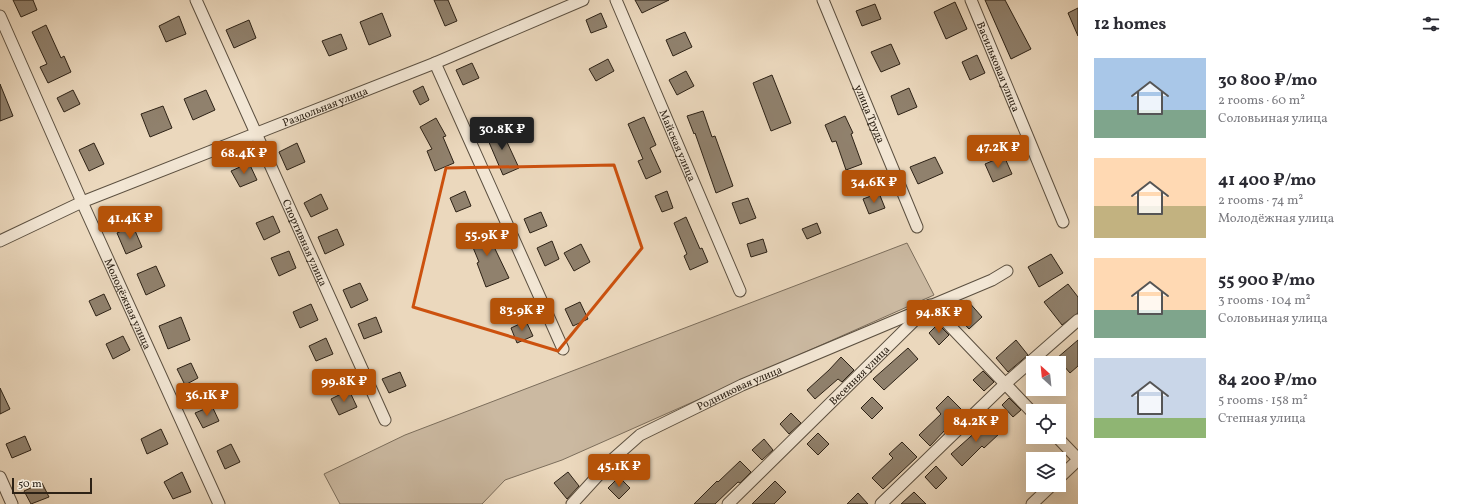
<!DOCTYPE html>
<meta charset="utf-8">
<style>
:root{--surface:#fff;--page:#f2f2f3;--text:#2b2b33;--muted:#7c7c81;--accent:#b45309}
body{margin:0;font-family:Vollkorn,serif;background:var(--page);color:var(--text);height:100vh;display:flex;flex-direction:column;font-size:15px;white-space:nowrap}
*{box-sizing:border-box;margin:0}
p{font-size:13px;color:var(--muted)}
.icon{flex:none;width:22px;height:22px;fill:none;stroke:currentColor;stroke-width:2;stroke-linecap:round;stroke-linejoin:round}
.map{position:relative;flex:1;overflow:hidden}
.panel{display:flex;flex-direction:column;background:var(--surface);width:380px}
.panel>*{flex:none}
.needle{width:26px;rotate:333deg}
.buttons{position:absolute;left:1026px;top:356px;display:grid;gap:8px}
.buttons a{display:grid;place-items:center;width:40px;height:40px;border-radius:0px;background:var(--surface);box-shadow:0 4px 16px #0002;font-size:20px}
.scale{position:absolute;left:12px;bottom:10px;width:80px;box-sizing:border-box;padding-left:4px;border:2px solid #2d2216;border-top:0;font-size:11px;line-height:14px;white-space:nowrap;color:#2d2216;-webkit-text-stroke:3px #f2e6d4;paint-order:stroke}
.price{position:absolute;translate:-50% -34px;padding:0 9px;border-radius:4px;background:var(--accent);color:#fff;font-size:13px;line-height:26px;filter:drop-shadow(0 1px 2px #0008)}
.price::after{content:'';position:absolute;left:50%;top:24px;width:12px;height:9px;margin-left:-6px;background:inherit;clip-path:polygon(0 0,100% 0,50% 100%)}
.price.selected{background:#222;color:#fff}
ul{padding:0;list-style:none}
li{display:flex;align-items:center;gap:12px;height:100px;padding:0 16px}
li span{display:grid;place-items:center;flex:none;width:112px;height:80px;border-radius:0px;color:#555}
li>.icon{margin-inline-start:auto}
span .icon{width:48px;height:48px;fill:#fffc;stroke-width:1}
li b{font-size:17px}
h2{display:flex;justify-content:space-between;align-items:center;height:48px;padding:0 16px;font-size:17px}
main{display:flex;flex:1;min-height:0}
.map>svg:first-child{display:block}
.green{fill:#cbb9a1;stroke:#7c6e5c}
.building{fill:#90816d;stroke:#2d2216}
.lines{fill:none;stroke-linecap:round;stroke-linejoin:round}
.street-casing{stroke:#5c5040;stroke-width:13}
.street{stroke:#f2e6d4;stroke-width:11}
.marked{fill:none;stroke:#cc510e;stroke-width:3;stroke-linejoin:round}
.labels{text-anchor:middle;stroke-width:3.5;stroke-linejoin:round;paint-order:stroke}
.street-label{font-size:11px;fill:#2d2216;stroke:#f2e6d4}
</style>
<main>
<div class="map">
<svg width="1078" height="504" viewBox="0 0 1078 504">
<rect width="100%" height="100%" fill="#ebd8bd"/>
<filter id="stains"><feTurbulence type="fractalNoise" baseFrequency=".005" numOctaves="4"/><feColorMatrix values="0 0 0 0 .2 0 0 0 0 .09 0 0 0 0 .02 0 0 0 .5 -.17"/></filter>
<radialGradient id="worn" r=".72"><stop offset=".6" stop-color="#630" stop-opacity="0"/><stop offset="1" stop-color="#630" stop-opacity=".3"/></radialGradient>
<polygon class="green" points="907,243 934,295 562,460 505,480 482,504 340,504 324,474 405,435"/>
<g class="building">
<polygon points="13,0 33,0 37,10 21,17"/>
<polygon points="434,0 448,0 457,21 445,26"/>
<polygon points="635,0 669,0 642,13"/>
<polygon points="985,0 1005,0 1031,49 1011,59"/>
<polygon points="955,2 967,29 946,39 934,12"/>
<polygon points="875,4 881,19 862,26 856,11"/>
<polygon points="1078,8 1078,36 1068,13"/>
<polygon points="382,13 391,36 369,45 360,22"/>
<polygon points="601,13 607,27 591,33 586,20"/>
<polygon points="179,16 186,34 166,42 159,26"/>
<polygon points="249,20 256,38 234,48 226,30"/>
<polygon points="46,25 61,58 64,56 71,72 48,83 40,67 47,64 32,32"/>
<polygon points="685,32 692,47 673,56 666,40"/>
<polygon points="341,34 347,49 329,56 322,41"/>
<polygon points="891,44 900,64 881,72 871,52"/>
<polygon points="977,55 985,73 970,80 962,62"/>
<polygon points="608,59 614,71 596,81 589,69"/>
<polygon points="472,63 479,78 463,85 456,70"/>
<polygon points="686,71 694,86 677,95 669,80"/>
<polygon points="772,75 791,123 771,131 753,83"/>
<polygon points="0,84 13,116 0,121"/>
<polygon points="423,86 429,100 420,105 413,91"/>
<polygon points="909,88 917,107 898,115 891,96"/>
<polygon points="73,90 80,104 64,112 57,98"/>
<polygon points="206,90 215,110 193,120 184,99"/>
<polygon points="163,106 172,128 150,137 141,114"/>
<polygon points="703,111 712,137 715,136 733,186 716,193 695,133 694,134 687,116"/>
<polygon points="845,116 853,133 851,134 862,164 846,170 836,141 832,142 825,125"/>
<polygon points="644,117 656,145 650,148 661,172 646,179 638,161 643,159 628,124"/>
<polygon points="436,118 446,136 443,137 454,163 435,171 427,151 432,149 420,127"/>
<polygon points="500,127 519,168 503,175 485,133"/>
<polygon points="94,143 104,164 89,171 79,150"/>
<polygon points="297,143 305,162 287,170 279,152"/>
<polygon points="1004,156 1012,174 993,182 985,164"/>
<polygon points="935,157 943,173 918,184 910,167"/>
<polygon points="249,163 257,180 240,187 231,171"/>
<polygon points="465,191 471,206 456,212 450,198"/>
<polygon points="667,191 673,208 662,212 655,196"/>
<polygon points="879,193 885,208 869,214 863,199"/>
<polygon points="321,194 328,209 311,217 304,203"/>
<polygon points="748,198 756,218 740,224 732,203"/>
<polygon points="541,212 547,226 530,233 524,219"/>
<polygon points="273,216 280,232 264,240 256,223"/>
<polygon points="686,217 700,249 702,248 708,262 690,270 684,256 687,254 674,223"/>
<polygon points="817,223 821,233 807,239 802,229"/>
<polygon points="133,226 142,247 126,254 117,233"/>
<polygon points="484,226 509,278 486,287 477,263 479,262 467,233"/>
<polygon points="337,229 344,245 325,254 318,237"/>
<polygon points="763,239 767,252 751,257 747,244"/>
<polygon points="552,241 559,259 545,266 537,248"/>
<polygon points="581,244 590,262 574,271 564,253"/>
<polygon points="289,251 296,268 279,276 271,258"/>
<polygon points="1051,254 1063,273 1039,287 1028,267"/>
<polygon points="156,266 165,286 146,295 137,274"/>
<polygon points="360,283 368,300 351,308 343,290"/>
<polygon points="1068,284 1078,297 1078,313 1062,325 1044,302"/>
<polygon points="104,294 111,309 96,316 89,301"/>
<polygon points="967,300 982,317 969,329 953,312"/>
<polygon points="580,302 588,319 573,326 565,309"/>
<polygon points="311,304 318,320 300,328 293,312"/>
<polygon points="181,317 190,340 168,349 159,326"/>
<polygon points="376,317 382,332 364,339 358,324"/>
<polygon points="526,321 533,336 517,343 511,328"/>
<polygon points="938,324 949,335 939,345 929,333"/>
<polygon points="123,336 130,350 113,359 106,344"/>
<polygon points="326,338 333,354 316,361 309,346"/>
<polygon points="1016,340 1028,355 1008,372 996,358"/>
<polygon points="1078,340 1078,366 1070,373 1057,358"/>
<polygon points="908,348 918,359 884,390 873,379"/>
<polygon points="841,357 854,370 842,382 838,379 815,399 807,390 829,370"/>
<polygon points="191,363 198,378 185,385 177,369"/>
<polygon points="983,371 994,382 984,391 973,380"/>
<polygon points="400,372 406,386 389,393 382,379"/>
<polygon points="0,388 10,409 0,414"/>
<polygon points="349,390 357,407 339,415 331,399"/>
<polygon points="948,396 963,411 930,446 919,435 941,414 936,408"/>
<polygon points="872,397 883,408 872,419 861,408"/>
<polygon points="1009,398 1021,410 1013,417 1002,405"/>
<polygon points="212,406 219,421 203,428 195,413"/>
<polygon points="791,413 801,423 789,434 780,424"/>
<polygon points="988,421 1000,433 984,448 982,446 962,466 951,454"/>
<polygon points="161,429 168,444 147,454 141,439"/>
<polygon points="818,433 829,444 818,455 807,444"/>
<polygon points="25,436 31,450 12,458 6,444"/>
<polygon points="764,439 773,450 762,460 752,450"/>
<polygon points="902,442 917,457 883,489 872,478 893,458 889,454"/>
<polygon points="231,444 240,462 225,469 217,451"/>
<polygon points="740,461 751,472 740,483 738,482 715,504 694,504 717,481 718,482"/>
<polygon points="936,466 947,478 936,489 925,477"/>
<polygon points="182,472 191,492 173,499 164,482"/>
<polygon points="568,472 579,486 567,499 554,483"/>
<polygon points="619,477 630,488 619,499 608,488"/>
<polygon points="775,481 786,492 774,504 752,504"/>
<polygon points="42,483 49,497 31,504 24,491"/>
<polygon points="914,492 926,504 901,504"/>
<polygon points="858,493 868,504 847,504"/>
</g>
<g class="lines">
<g class="street-casing">
<g id="street">
<path id="s1" d="M 196,0 L 385,420"/>
<path id="s2" d="M 616,0 L 740,291"/>
<path id="s3" d="M 823,0 L 917,227"/>
<path id="s4" d="M 971,0 L 1063,222"/>
<path id="s5" d="M 0,16 L 82,202 L 219,504"/>
<polyline points="435,63 563,349"/>
<path id="s6" d="M 0,241 L 82,202 L 435,63 L 583,0"/>
<polyline points="930,305 1033,413"/>
<polyline points="1057,437 1078,459"/>
<polyline points="0,477 12,504"/>
<polyline points="1059,478 1078,460"/>
<path id="s7" d="M 572,504 L 614,458 L 640,435 L 742,385 L 992,280 L 1007,271"/>
<path id="s8" d="M 728,504 L 925,310"/>
<polyline points="881,504 1005,384 1078,320"/>
<polyline points="1032,504 1052,485"/>
</g>
</g>
<use href="#street" class="street"/>
</g>
<path class="marked" d="M 614,165 L 642,248 L 558,351 L 413,307 L 446,168 Z"/>
<g class="labels">
<g class="street-label">
<text dy="4" stroke="none"><textPath href="#s4" startOffset="72">Васильковая улица</textPath></text>
<text dy="4" stroke="none"><textPath href="#s6" startOffset="352">Раздольная улица</textPath></text>
<text dy="4" stroke="none"><textPath href="#s3" startOffset="123">улица Труда</textPath></text>
<text dy="4" stroke="none"><textPath href="#s2" startOffset="158">Майская улица</textPath></text>
<text dy="4" stroke="none"><textPath href="#s1" startOffset="266">Спортивная улица</textPath></text>
<text dy="4" stroke="none"><textPath href="#s5" startOffset="315">Молодёжная улица</textPath></text>
<text dy="4" stroke="none"><textPath href="#s8" startOffset="184">Весенняя улица</textPath></text>
<text dy="4" stroke="none"><textPath href="#s7" startOffset="207">Родниковая улица</textPath></text>
</g>
</g>
<rect width="100%" height="100%" filter="url(#stains)"/>
<rect width="100%" height="100%" fill="url(#worn)"/>
</svg>
<div class="buttons">
<a><svg class="needle" viewBox="-14 -14 28 28"><path d="M0-13l5 13h-10z" fill="#e53935"/><path d="M0 13l5-13h-10z" fill="#7c7c81"/></svg></a>
<a><svg class="icon" aria-label="locate" viewBox="0 0 24 24"><circle cx="12" cy="12" r="6"/><path d="M12 2v4M12 18v4M2 12h4M18 12h4"/></svg></a>
<a><svg class="icon" aria-label="layers" viewBox="0 0 24 24"><path d="M12 4l9 5-9 5-9-5zM3 14l9 5 9-5"/></svg></a>
</div>
<div class="scale">50 m</div>
<b class="price selected" style="left:502px;top:151px">30.8K ₽</b>
<b class="price" style="left:998px;top:169px">47.2K ₽</b>
<b class="price" style="left:244px;top:175px">68.4K ₽</b>
<b class="price" style="left:874px;top:204px">34.6K ₽</b>
<b class="price" style="left:130px;top:240px">41.4K ₽</b>
<b class="price" style="left:487px;top:257px">55.9K ₽</b>
<b class="price" style="left:522px;top:332px">83.9K ₽</b>
<b class="price" style="left:939px;top:334px">94.8K ₽</b>
<b class="price" style="left:344px;top:403px">99.8K ₽</b>
<b class="price" style="left:207px;top:417px">36.1K ₽</b>
<b class="price" style="left:976px;top:443px">84.2K ₽</b>
<b class="price" style="left:619px;top:488px">45.1K ₽</b>
</div>
<section class="panel">
<h2>12 homes<svg class="icon" aria-label="filters" viewBox="0 0 24 24"><path d="M4 7h16M4 17h16"/><circle cx="9" cy="7" r="2"/><circle cx="15" cy="17" r="2"/></svg></h2>
<ul>
<li><span style="background:linear-gradient(#a9c7e8 65%,#7fa58c 0)"><svg class="icon" aria-label="home" viewBox="0 0 24 24"><path d="M3 11l9-7 9 7M6 9v11h12V9"/></svg></span><div><b>30 800 ₽/mo</b><p>2 rooms · 60 m²</p><p>Соловьиная улица</p></div></li>
<li><span style="background:linear-gradient(#ffd9b3 60%,#c2b280 0)"><svg class="icon" aria-label="home" viewBox="0 0 24 24"><path d="M3 11l9-7 9 7M6 9v11h12V9"/></svg></span><div><b>41 400 ₽/mo</b><p>2 rooms · 74 m²</p><p>Молодёжная улица</p></div></li>
<li><span style="background:linear-gradient(#ffd9b3 65%,#7fa58c 0)"><svg class="icon" aria-label="home" viewBox="0 0 24 24"><path d="M3 11l9-7 9 7M6 9v11h12V9"/></svg></span><div><b>55 900 ₽/mo</b><p>3 rooms · 104 m²</p><p>Соловьиная улица</p></div></li>
<li><span style="background:linear-gradient(#c9d6e8 75%,#8fb573 0)"><svg class="icon" aria-label="home" viewBox="0 0 24 24"><path d="M3 11l9-7 9 7M6 9v11h12V9"/></svg></span><div><b>84 200 ₽/mo</b><p>5 rooms · 158 m²</p><p>Степная улица</p></div></li>
</ul>
</section>
</main>
